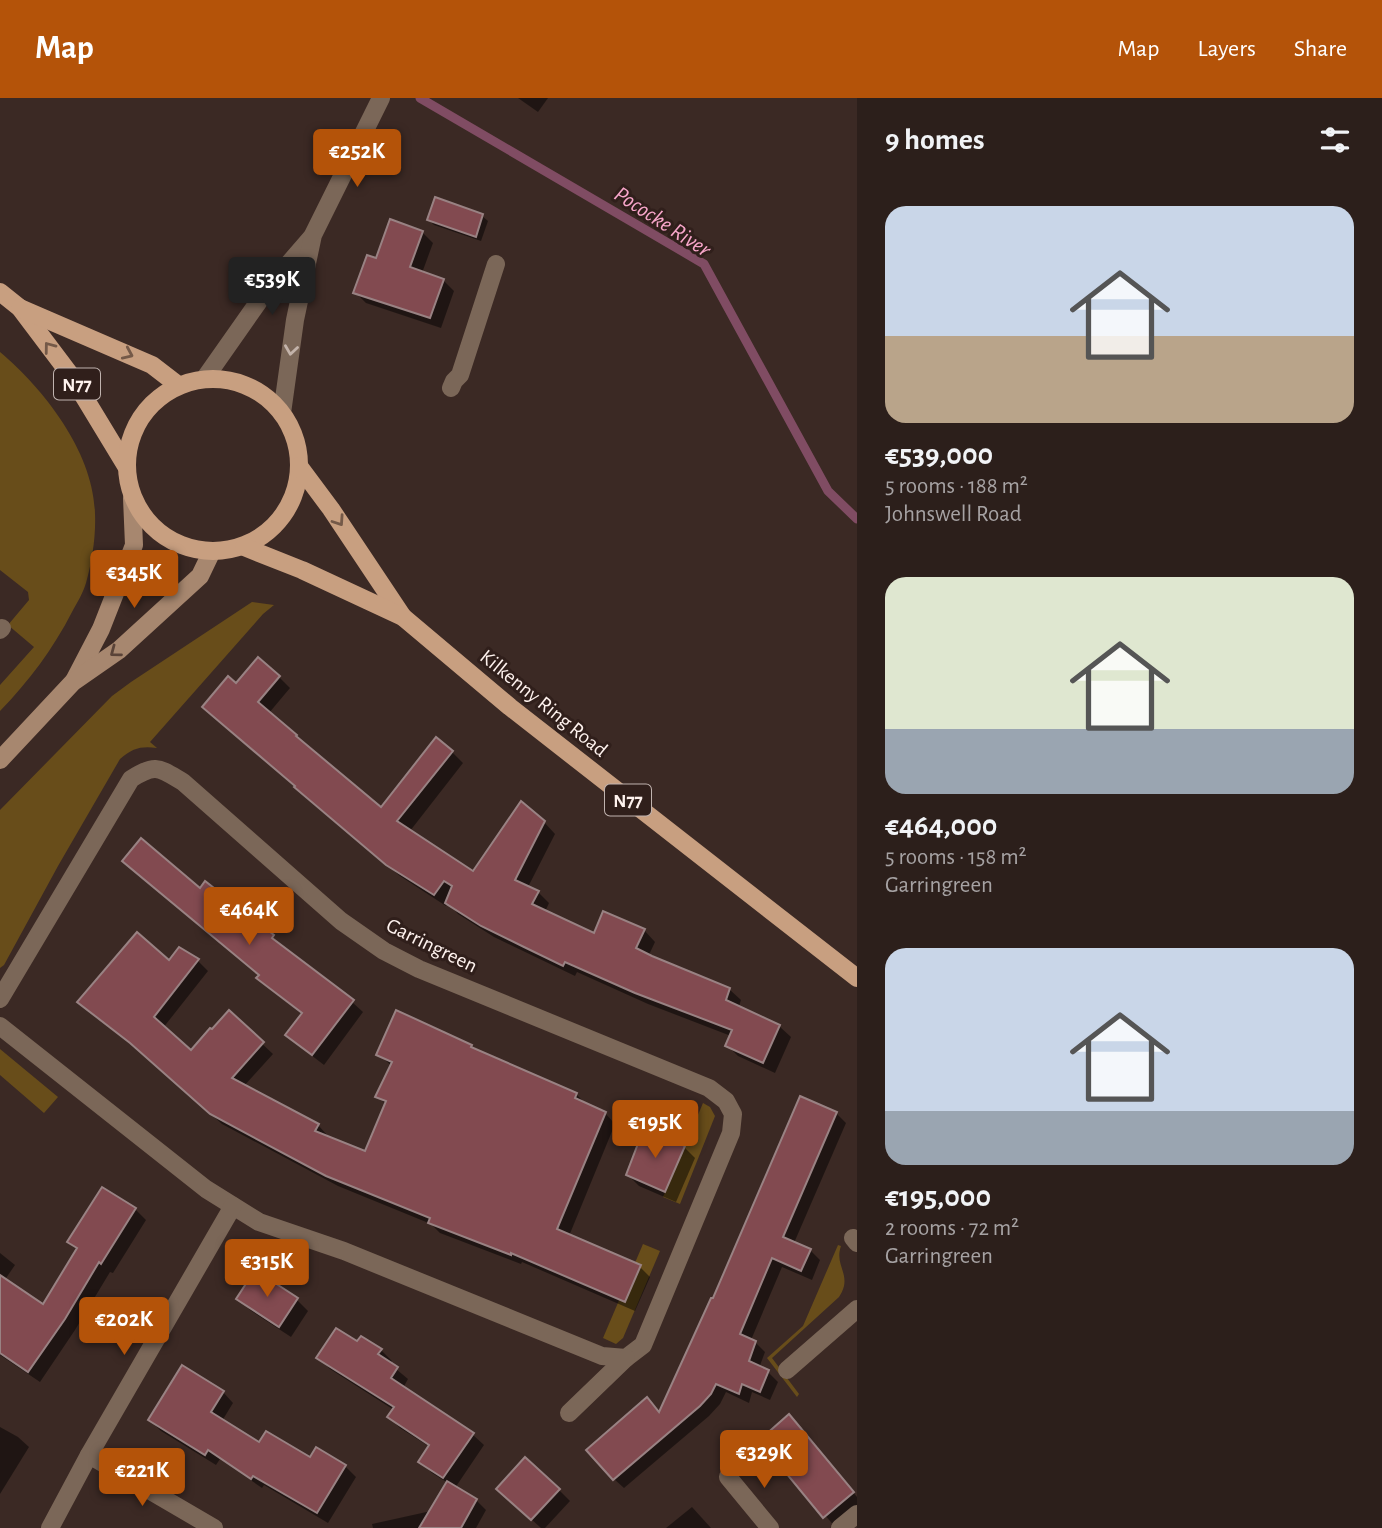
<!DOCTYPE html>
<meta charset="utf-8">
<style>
:root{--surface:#2c1f1b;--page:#382c28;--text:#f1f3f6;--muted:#a6a2a3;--accent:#b45309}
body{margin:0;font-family:"Alegreya Sans",sans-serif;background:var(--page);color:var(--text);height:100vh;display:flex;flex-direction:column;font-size:26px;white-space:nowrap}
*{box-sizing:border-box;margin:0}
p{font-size:23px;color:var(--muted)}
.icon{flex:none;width:38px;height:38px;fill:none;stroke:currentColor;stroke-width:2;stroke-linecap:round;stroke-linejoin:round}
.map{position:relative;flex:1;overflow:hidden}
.details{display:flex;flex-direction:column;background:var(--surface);width:525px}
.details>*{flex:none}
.price{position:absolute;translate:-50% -60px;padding:0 16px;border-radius:7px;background:var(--accent);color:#fff;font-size:23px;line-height:46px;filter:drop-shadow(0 2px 4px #0008)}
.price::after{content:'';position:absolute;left:50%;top:42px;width:21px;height:16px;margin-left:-10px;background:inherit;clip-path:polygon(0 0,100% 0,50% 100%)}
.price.selected{background:#222;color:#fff}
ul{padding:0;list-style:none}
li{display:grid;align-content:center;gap:14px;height:371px;padding:0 28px}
li span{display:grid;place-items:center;height:217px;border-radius:21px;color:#555}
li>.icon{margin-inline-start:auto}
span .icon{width:126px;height:126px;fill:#fffc;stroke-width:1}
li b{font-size:30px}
h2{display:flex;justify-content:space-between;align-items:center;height:84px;padding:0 28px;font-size:30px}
header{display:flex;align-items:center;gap:42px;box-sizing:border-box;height:98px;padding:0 35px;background:var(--accent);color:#fff}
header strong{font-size:33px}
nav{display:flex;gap:38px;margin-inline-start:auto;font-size:24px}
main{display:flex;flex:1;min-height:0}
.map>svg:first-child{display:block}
.green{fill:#684d1a}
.shadow{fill:#0007}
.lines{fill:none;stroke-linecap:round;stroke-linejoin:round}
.stream{stroke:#804c63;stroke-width:9}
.building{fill:#824a50;stroke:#998283;stroke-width:2}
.lane{stroke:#7b6758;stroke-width:18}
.street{stroke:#7b6758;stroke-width:18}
.secondary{stroke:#a7876f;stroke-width:18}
.primary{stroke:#c89f80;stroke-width:18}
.oneway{stroke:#745948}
.oneway2{stroke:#c3b3aa}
.oneway3{stroke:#5a4338}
.labels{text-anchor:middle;stroke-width:6;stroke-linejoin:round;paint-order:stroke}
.shield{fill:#301f1b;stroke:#c0b3af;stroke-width:2}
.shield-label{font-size:19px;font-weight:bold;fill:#fef2ee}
.street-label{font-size:21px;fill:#fef2ee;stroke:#301f1b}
.water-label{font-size:23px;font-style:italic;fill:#f8a6ca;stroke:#301f1b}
</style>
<header>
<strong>Map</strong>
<nav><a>Map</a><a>Layers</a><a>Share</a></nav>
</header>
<main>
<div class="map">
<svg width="857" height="1430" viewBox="0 0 857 1430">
<rect width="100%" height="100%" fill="#3b2924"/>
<g class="green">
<path d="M 0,254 C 45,292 94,355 95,416 C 96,438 92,464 86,485 C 83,495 77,505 72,514 C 53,551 29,583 0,613 L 0,587 L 34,549 L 8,527 L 29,502 L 28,494 L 0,472 Z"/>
<path d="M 252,504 L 274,507 L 263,516 L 150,644 L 157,650 C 141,648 133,650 120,661 L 58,768 L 4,867 L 0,870 L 0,712 L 112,598 L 131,584 Z"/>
<polygon points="0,951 58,999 44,1015 0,977"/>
<polygon points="703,1005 710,1009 715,1018 680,1106 663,1099"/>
<polygon points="643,1146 660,1153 623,1240 616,1246 603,1240"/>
<path d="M 838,1147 L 841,1148 C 835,1165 847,1173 844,1188 C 843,1192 841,1196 839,1199 L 772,1260 L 799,1296 L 797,1299 L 767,1260 L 803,1228 Z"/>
</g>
<g class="shadow">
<polygon points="518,0 548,0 538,14"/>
<polygon points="482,118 488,123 481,143 434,127 429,122"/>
<polygon points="422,134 433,145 422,175 443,182 454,193 441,230 366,205 355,194 377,162"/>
<polygon points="279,579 290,590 269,615 382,711 452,654 463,665 410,733 473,775 544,724 555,736 528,789 538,794 549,805 545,814 594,838 644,832 655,844 648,859 729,891 741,902 739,908 779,928 791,939 775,975 738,958 727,947 731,938 648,906 577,874 575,878 494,839 458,816 448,805 446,808 400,778 307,701 296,689 204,609 236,588"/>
<polygon points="200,792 272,839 283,850 352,904 363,914 324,967 298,947 288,936 303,917 270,891 259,880 261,878"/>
<polygon points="180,851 198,863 208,873 163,930 191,954 212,934 229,915 273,956 244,988 318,1027 328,1038 327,1040 366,1055 386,1007 378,998 392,968 378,956 471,948 476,953 576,996 588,1008 605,1015 615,1026 569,1138 640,1169 650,1179 635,1213 522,1164 521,1166 440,1135 431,1126 338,1088 222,1026 143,955 90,914 169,864"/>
<polygon points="836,1015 846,1025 794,1145 810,1152 820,1162 812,1182 782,1169 751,1242 755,1244 765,1254 759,1270 768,1274 778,1284 770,1302 752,1294 749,1305 726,1294 720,1306 709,1318 624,1390 614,1381 660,1316"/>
<polygon points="684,1049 695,1060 676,1104 639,1088 628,1077"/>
<polygon points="135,1111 146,1122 113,1175 110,1174 75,1232 40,1284 0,1257 0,1227 43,1208 78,1152 69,1144"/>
<polygon points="0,1155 15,1167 4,1183 0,1179"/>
<polygon points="255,1175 297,1202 308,1213 291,1239 250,1212 239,1201"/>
<polygon points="358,1246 381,1252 392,1263 390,1266 408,1281 403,1290 472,1336 484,1347 455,1390 476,1402 486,1412 476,1430 373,1430 372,1426 431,1413 448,1385 432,1375 421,1364 430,1349 400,1330 389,1319 394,1312 330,1271 319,1260"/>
<polygon points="223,1294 233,1305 222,1323 260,1346 311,1361 345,1368 356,1379 328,1425 264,1387 262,1390 220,1361 216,1367 161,1333 150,1322"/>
<polygon points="0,1329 18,1339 29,1349 0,1396"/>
<polygon points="800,1330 857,1399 857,1412 836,1430 765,1347"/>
<polygon points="559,1392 570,1403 545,1430 541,1430 510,1402"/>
<polygon points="692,1409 711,1430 666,1430"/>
</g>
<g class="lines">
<polyline class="stream" points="420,0 704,166 828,393 857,421"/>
</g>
<g class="building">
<polygon points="435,99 483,116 476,139 427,122"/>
<polygon points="390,121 423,133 410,169 444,181 430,220 353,195 367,157 376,160"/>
<polygon points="258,559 280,578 258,604 297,637 296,638 381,709 436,639 453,653 397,723 473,773 521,703 545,723 515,782 539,793 532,806 594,835 603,813 645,831 636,850 652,858 730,890 726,902 780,927 763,965 725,948 732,932 635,895 565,864 563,868 524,849 481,828 445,805 452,788 444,783 434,797 386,767 294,689 295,688 202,609 228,578 236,585"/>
<polygon points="141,740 200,790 205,783 274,837 272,840 354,902 312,957 285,937 302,915 256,880 259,877 122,763"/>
<polygon points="137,834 169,862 179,849 199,861 154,919 191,952 210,930 212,931 229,912 264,944 232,980 319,1026 315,1033 365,1053 386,1003 375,999 392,964 376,957 396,912 472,947 471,949 577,995 575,1000 606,1014 557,1131 641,1167 625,1204 511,1155 511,1157 428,1125 430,1120 326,1078 210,1016 130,945 77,904"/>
<polygon points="800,998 837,1014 783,1139 811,1151 801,1173 772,1160 740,1236 756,1243 749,1263 769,1272 760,1294 742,1286 739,1296 716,1286 711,1296 700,1308 613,1382 586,1352 647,1299 659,1314 711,1200 713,1200"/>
<polygon points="644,1030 685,1048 665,1094 626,1077"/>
<polygon points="102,1089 136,1110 101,1166 99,1164 65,1221 28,1274 0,1255 0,1177 43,1206 77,1150 67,1144"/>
<polygon points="255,1172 298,1200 279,1229 236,1201"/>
<polygon points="336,1230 357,1243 361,1238 382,1251 378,1256 398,1269 391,1280 474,1335 443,1380 418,1364 429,1347 387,1319 394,1309 316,1260"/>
<polygon points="182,1267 224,1293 211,1314 259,1344 266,1333 310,1359 316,1349 346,1367 317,1415 253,1378 251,1381 208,1352 205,1357 148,1322"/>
<polygon points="789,1316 854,1394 823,1420 763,1347 763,1339"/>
<polygon points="525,1359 560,1391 531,1422 496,1391"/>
<polygon points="447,1383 477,1401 461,1430 419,1430"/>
</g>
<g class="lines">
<g class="lane">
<polyline points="451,290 454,283 460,277 496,166"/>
<polyline points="787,1272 857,1211"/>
</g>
<g class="street">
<polyline points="205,280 271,186 311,140"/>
<polyline points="282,315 295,222 313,137 381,0"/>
<polyline points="0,532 2,530"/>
<path d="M 0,901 L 131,681 C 156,665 159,670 183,684 L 341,823 L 384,853 L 419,871 L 709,990 L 726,1003 L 733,1016 L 731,1035 L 643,1247 L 626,1260 L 602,1258 L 344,1153 L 259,1124 L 206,1091 L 0,928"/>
<polyline points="853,1140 857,1145"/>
<polyline points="569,1315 626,1260"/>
<polyline points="89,1357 214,1430"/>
<polyline points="728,1379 770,1430"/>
<polyline points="50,1430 89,1357 233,1108"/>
<polyline points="840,1430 857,1416"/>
</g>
<g class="secondary">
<polyline points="75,581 101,531 134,447 132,400"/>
<polyline points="0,662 73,584 119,552 200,478 212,453"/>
</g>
<g class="primary">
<polyline points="0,194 20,210 72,279 126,368"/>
<polyline points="20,210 152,267 178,287"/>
<circle cx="213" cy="367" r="86"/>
<polyline points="299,368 331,411 403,519"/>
<polyline points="244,449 302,472 403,519 510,609 857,880"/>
</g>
</g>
<defs><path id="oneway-chevron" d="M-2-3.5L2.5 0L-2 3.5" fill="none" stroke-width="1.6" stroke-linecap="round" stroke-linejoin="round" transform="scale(1.75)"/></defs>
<g class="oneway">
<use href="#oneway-chevron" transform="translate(49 249) rotate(-127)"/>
<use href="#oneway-chevron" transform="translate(128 256) rotate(24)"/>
<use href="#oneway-chevron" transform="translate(339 423) rotate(56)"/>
</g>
<use class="oneway2" href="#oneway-chevron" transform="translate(291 252) rotate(98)"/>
<use class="oneway3" href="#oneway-chevron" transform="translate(115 554) rotate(143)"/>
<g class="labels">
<g class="shield">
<rect x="54" y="270.5" width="46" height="31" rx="5"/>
<rect x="605" y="686.5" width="46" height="31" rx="5"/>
</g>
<g class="shield-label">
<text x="77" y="293">N77</text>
<text x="628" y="709">N77</text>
</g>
<g class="street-label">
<text transform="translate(544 605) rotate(39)" y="7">Kilkenny Ring Road</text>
<text transform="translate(432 847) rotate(26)" y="7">Garringreen</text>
</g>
<g class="water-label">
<text transform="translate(663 123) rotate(33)" y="8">Pococke River</text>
</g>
</g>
</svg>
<b class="price" style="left:357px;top:91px">€252K</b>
<b class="price selected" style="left:272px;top:219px">€539K</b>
<b class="price" style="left:134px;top:512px">€345K</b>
<b class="price" style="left:249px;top:849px">€464K</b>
<b class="price" style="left:655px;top:1062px">€195K</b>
<b class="price" style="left:267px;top:1201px">€315K</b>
<b class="price" style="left:124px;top:1259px">€202K</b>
<b class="price" style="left:764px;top:1392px">€329K</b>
<b class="price" style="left:142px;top:1410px">€221K</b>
</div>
<section class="details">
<h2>9 homes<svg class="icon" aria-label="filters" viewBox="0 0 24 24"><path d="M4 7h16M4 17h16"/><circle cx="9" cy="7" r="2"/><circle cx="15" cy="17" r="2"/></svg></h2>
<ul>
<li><span style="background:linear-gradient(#c9d6e8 60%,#b9a48a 0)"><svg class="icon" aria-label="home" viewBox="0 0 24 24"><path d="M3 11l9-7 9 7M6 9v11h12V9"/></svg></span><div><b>€539,000</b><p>5 rooms · 188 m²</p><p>Johnswell Road</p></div></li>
<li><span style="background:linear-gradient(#dfe7d0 70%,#9aa5b1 0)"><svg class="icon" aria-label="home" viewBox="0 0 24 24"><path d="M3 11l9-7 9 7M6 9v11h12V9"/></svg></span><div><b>€464,000</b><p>5 rooms · 158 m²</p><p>Garringreen</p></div></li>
<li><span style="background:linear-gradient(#c9d6e8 75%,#9aa5b1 0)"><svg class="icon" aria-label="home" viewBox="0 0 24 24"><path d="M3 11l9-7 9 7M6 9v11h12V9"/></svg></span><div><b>€195,000</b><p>2 rooms · 72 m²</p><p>Garringreen</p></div></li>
</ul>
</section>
</main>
